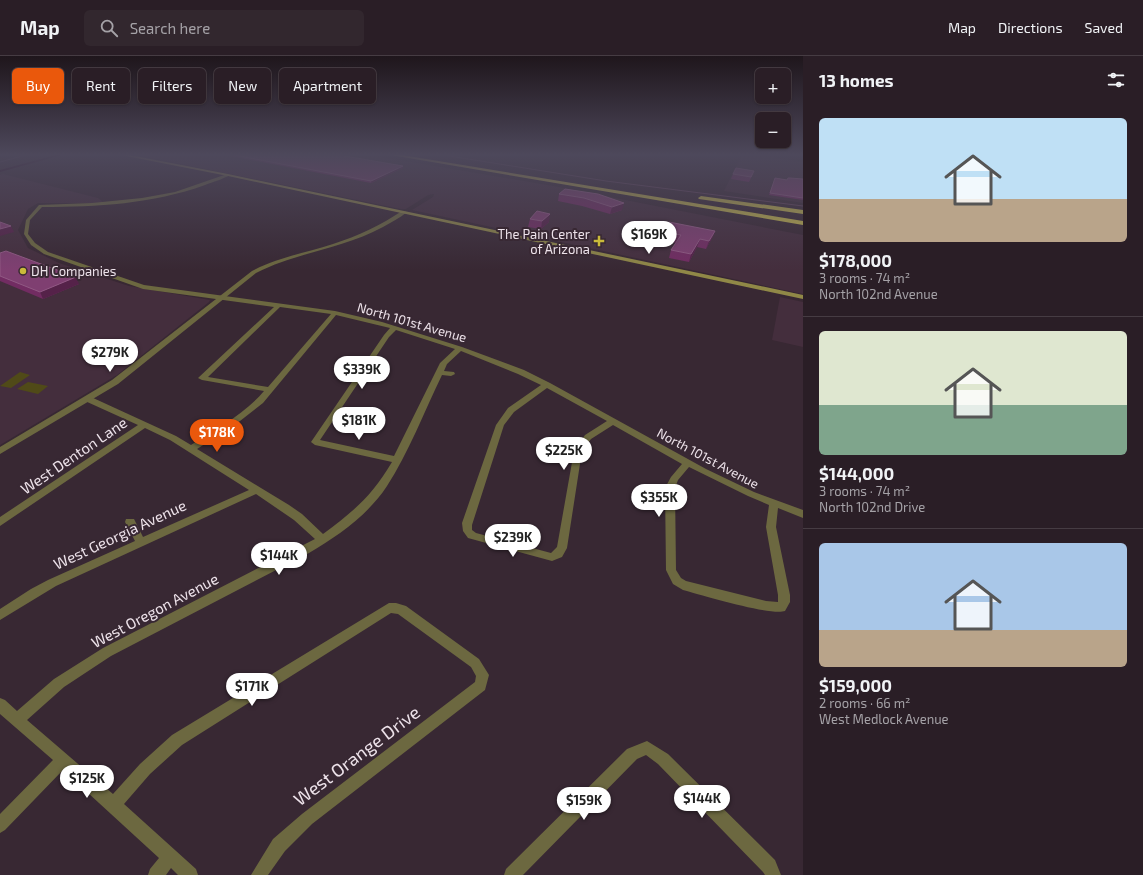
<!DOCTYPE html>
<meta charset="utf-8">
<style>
:root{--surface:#2a1e26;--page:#32272e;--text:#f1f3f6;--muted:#a5a2a7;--line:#463c43;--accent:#ea580c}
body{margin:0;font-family:"Exo 2",sans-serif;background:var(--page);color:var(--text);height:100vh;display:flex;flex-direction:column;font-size:15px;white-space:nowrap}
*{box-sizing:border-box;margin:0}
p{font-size:13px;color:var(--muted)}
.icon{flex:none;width:22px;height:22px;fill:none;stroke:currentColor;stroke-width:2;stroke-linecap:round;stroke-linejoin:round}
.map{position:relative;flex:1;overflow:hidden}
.side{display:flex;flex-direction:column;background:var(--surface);width:340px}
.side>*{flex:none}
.guide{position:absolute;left:12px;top:12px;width:380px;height:36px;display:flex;gap:8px}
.controls{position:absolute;left:755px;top:12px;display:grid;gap:8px}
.controls a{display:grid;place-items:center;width:36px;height:36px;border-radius:6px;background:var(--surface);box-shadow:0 1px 3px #0004,0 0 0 1px var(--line);font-size:20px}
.price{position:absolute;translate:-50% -34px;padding:0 9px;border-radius:14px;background:#fff;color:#222;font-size:13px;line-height:26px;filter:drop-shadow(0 1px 2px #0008)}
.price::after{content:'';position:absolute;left:50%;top:24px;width:12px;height:9px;margin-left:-6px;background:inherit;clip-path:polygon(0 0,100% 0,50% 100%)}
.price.current{background:var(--accent);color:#fff}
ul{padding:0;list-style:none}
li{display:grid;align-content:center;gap:8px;height:212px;padding:0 16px}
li+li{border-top:1px solid var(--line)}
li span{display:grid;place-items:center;height:124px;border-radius:6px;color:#555}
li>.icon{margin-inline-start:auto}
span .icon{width:72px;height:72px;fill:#fffc;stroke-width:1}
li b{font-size:17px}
h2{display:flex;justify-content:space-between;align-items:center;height:48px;padding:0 16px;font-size:17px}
.tag{padding:0 14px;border-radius:6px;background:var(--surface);box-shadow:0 1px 3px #0004,0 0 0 1px var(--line);font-size:14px;line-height:36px}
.tag.current{background:var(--accent);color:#fff}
header{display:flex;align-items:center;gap:24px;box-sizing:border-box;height:56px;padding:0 20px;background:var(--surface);border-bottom:1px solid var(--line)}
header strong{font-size:19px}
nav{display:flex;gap:22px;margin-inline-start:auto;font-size:14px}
.search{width:280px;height:36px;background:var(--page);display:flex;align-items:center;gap:10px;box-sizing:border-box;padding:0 14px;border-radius:6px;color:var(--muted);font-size:15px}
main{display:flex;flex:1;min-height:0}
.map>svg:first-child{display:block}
.built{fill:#442e3d}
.green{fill:#504a18}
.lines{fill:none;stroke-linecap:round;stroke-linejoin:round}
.stream{stroke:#62445b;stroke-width:1}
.canal{fill:#26011e;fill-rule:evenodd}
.minor{fill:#6c6840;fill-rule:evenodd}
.tertiary{fill:#6c6840;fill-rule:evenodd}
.secondary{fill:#908847;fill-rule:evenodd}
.motorway{fill:#c3b64c;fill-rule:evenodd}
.wall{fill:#722c62}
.shaded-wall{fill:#552249}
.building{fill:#7f3f71;stroke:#915984}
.poi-dot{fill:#caba3a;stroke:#382833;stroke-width:1.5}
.labels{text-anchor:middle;stroke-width:4;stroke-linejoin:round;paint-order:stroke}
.far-poi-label{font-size:13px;fill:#ede2ea;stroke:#382833;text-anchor:end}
.far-street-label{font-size:13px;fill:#ede2ea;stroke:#382833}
.street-label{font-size:15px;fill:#ede2ea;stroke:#382833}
.near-street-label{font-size:18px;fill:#ede2ea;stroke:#382833}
</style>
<header>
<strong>Map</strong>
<div class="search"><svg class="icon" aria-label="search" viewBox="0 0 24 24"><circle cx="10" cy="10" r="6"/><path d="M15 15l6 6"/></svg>Search here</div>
<nav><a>Map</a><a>Directions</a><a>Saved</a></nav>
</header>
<main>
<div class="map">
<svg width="803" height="819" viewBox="0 0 803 819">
<rect width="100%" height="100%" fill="#382833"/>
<g class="built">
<polygon points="138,99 370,99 559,131 803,179 803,238 412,154 433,141 434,138 428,139 406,153 401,153"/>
<polygon points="742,99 776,99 775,102 803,106 803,147 724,135"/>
<polygon points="3,118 98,142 104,147 38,147 28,153 18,174 28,192 59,207 129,230 210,244 209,246 117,319 0,389 0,119"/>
<polygon points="780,241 803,246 803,291 772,284"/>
</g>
<g class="green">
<polygon points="20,316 30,319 11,332 0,330"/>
<polygon points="28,326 48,330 38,338 17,333"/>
</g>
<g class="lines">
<g class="stream">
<polyline points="443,99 606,125 803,150"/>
<polyline points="0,106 26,99"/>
</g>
<polygon class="canal" points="56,99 62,99 0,116 0,114"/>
<g class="minor">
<path d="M 227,118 L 230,119 C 223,123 213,126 205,129 C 152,148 97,151 42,151 L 30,164 L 28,178 L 35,187 L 48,196 L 144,229 L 335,255 L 382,266 L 462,291 L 524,314 L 550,327 L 706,413 L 754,436 L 803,454 L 803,462 L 778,452 L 776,471 L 790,539 L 790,546 L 785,555 C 770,560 702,539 683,534 L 673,528 L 666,514 L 665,432 L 671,421 L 682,408 L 613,369 L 591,383 L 582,395 L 567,492 L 562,501 L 552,505 L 468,482 L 463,475 L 462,467 L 496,369 L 508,352 L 541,329 L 518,318 L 461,295 L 447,308 L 444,315 L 454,316 L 455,318 L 451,320 L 442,319 C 425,354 408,398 387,430 C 368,459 338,480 309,497 L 111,600 L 64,631 L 27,664 L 113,738 L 140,708 L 172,679 L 389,547 L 396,547 L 406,550 L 479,603 L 489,619 L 485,634 L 312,768 L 285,795 L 268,819 L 251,819 L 273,783 L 302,758 L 475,626 L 476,620 L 471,611 L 398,558 L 391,557 L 182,689 L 150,718 L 124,748 L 196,813 L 198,819 L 178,819 L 171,812 L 166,819 L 148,819 L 150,813 L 159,802 L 63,714 L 5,774 L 0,777 L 0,758 L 53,704 L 0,658 L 0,642 L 5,644 L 17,655 L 54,623 L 103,592 L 315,483 L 294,464 L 256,438 L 56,530 L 0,564 L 0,553 L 31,533 L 48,524 L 135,485 L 125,466 L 126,463 L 134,463 L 143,481 L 249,434 L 170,384 L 145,372 L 0,470 L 0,461 L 138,369 L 85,345 L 84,343 L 85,341 L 91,341 L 176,380 L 191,389 C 216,373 245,358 264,335 L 202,324 L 198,322 L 274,251 L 143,233 L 44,198 L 31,189 L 24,178 L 26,164 L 39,149 L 92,147 L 142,142 L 175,136 ZM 280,251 L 331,258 L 268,331 L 208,321 ZM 336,259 L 390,272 L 384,279 L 311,386 L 315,389 L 392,406 C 372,440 354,455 323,478 L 302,458 L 289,449 L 197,393 L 240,365 L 263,347 ZM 396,274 L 455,293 L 440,307 L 394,400 L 320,384 L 389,281 ZM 547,332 L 607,365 L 585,379 L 574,395 L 557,491 L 551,497 L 476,477 L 472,474 L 472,469 L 504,369 L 514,356 ZM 689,411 L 748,440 L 769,449 L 766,471 L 778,539 L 778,546 L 766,545 L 686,525 L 681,522 L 676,514 L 675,432 L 678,424 Z"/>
<polygon points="647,685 668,698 775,804 781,819 765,819 763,816 658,708 646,699 637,703 523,819 504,819 506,813 627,693"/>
</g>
<path class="tertiary" d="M 402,155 L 407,156 C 400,162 391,166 383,171 C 342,193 297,196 256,217 L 118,328 L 0,398 L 0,391 L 112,324 L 252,215 C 278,201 306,197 333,188 C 358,180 381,169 402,155 Z"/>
<polygon class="secondary" points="121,99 130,99 228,118 803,239 803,243 228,120"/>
<g class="motorway">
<polygon points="391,99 402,99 803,165 803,169"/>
<polygon points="701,140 803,154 803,158 699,143 698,142"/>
</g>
</g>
<g class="wall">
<polygon points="225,99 339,99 403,112 371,127"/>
<polygon points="733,118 752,120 749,126 731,123"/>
<polygon points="775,122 787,124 803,123 803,144 769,139"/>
<polygon points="565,133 622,154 610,158 582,150 558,145 559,138"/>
<polygon points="530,163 549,166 541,173 528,171"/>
<polygon points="715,175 712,182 706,193 697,191 689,206 669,202 671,194 676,187 659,183 662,176"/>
<polygon points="0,197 79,228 43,243 0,225"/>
</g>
<g class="shaded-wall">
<polygon points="403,110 403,112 371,127 371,125"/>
<polygon points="624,147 622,154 610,158 612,151"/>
<polygon points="550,158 549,166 541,173 542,165"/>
<polygon points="11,170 14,176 0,180 0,173"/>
<polygon points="715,175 712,182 706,193 709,185"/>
<polygon points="700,183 697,191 689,206 691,198"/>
<polygon points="76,221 79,228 43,243 40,236"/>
</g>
<g class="building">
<polygon points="234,99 339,99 403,110 371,125"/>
<polygon points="736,112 754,115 751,121 733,118"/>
<polygon points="775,122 787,124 788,122 790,122 803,123 803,142 770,137"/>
<polygon points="565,133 598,138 624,147 612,151 584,142 559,138"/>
<polygon points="537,155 550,158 542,165 530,163"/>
<polygon points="0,166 11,170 0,173"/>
<polygon points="669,166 715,175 709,185 700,183 691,198 671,194 681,179 662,176"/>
<polygon points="6,195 76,221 40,236 0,220 0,197"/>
</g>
<linearGradient id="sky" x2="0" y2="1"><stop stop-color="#1f161c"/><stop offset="0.46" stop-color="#4d485b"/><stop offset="1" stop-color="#4d485b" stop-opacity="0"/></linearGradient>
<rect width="803" height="214" fill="url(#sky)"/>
<g class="poi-dot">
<path d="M597 179h4v4h4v4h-4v4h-4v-4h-4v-4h4z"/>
<circle cx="23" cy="215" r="4"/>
</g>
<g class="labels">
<g class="far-poi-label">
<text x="590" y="183">The Pain Center<tspan x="590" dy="15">of Arizona</tspan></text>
<text x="31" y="220" text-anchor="start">DH Companies</text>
</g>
<g class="far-street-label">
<text transform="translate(412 266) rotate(16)" y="5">North 101st Avenue</text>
<text transform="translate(708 402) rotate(28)" y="5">North 101st Avenue</text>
</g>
<g class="street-label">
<text transform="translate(74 400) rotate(-34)" y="5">West Denton Lane</text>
<text transform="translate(120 479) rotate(-25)" y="5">West Georgia Avenue</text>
<text transform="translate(155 555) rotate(-28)" y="5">West Oregon Avenue</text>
</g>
<g class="near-street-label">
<text transform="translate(357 700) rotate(-37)" y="6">West Orange Drive</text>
</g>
</g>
</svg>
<div class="controls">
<a>+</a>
<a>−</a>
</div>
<b class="price" style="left:649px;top:199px">$169K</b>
<b class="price" style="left:110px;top:317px">$279K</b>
<b class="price" style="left:362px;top:334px">$339K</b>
<b class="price" style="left:359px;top:385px">$181K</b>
<b class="price current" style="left:217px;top:397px">$178K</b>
<b class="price" style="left:564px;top:415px">$225K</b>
<b class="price" style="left:659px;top:462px">$355K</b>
<b class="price" style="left:513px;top:502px">$239K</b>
<b class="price" style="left:279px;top:520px">$144K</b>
<b class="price" style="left:252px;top:651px">$171K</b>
<b class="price" style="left:87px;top:743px">$125K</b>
<b class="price" style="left:702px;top:763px">$144K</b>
<b class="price" style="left:584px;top:765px">$159K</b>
<div class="guide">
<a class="tag current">Buy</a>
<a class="tag">Rent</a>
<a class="tag">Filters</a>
<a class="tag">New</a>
<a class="tag">Apartment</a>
</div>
</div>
<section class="side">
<h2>13 homes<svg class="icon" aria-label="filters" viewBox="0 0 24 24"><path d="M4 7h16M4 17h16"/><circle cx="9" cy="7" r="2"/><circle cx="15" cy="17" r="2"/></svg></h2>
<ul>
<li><span style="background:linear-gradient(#bfe0f5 65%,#b9a48a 0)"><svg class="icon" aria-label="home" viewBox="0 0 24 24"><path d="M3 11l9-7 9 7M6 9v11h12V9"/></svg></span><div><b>$178,000</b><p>3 rooms · 74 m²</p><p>North 102nd Avenue</p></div></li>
<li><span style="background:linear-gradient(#dfe7d0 60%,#7fa58c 0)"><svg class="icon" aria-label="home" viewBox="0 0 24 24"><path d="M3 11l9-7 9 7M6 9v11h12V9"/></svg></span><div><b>$144,000</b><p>3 rooms · 74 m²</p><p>North 102nd Drive</p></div></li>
<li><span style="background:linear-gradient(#a9c7e8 70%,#b9a48a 0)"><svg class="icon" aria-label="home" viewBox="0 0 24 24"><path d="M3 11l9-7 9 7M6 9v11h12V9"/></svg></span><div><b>$159,000</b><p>2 rooms · 66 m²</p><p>West Medlock Avenue</p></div></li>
</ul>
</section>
</main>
